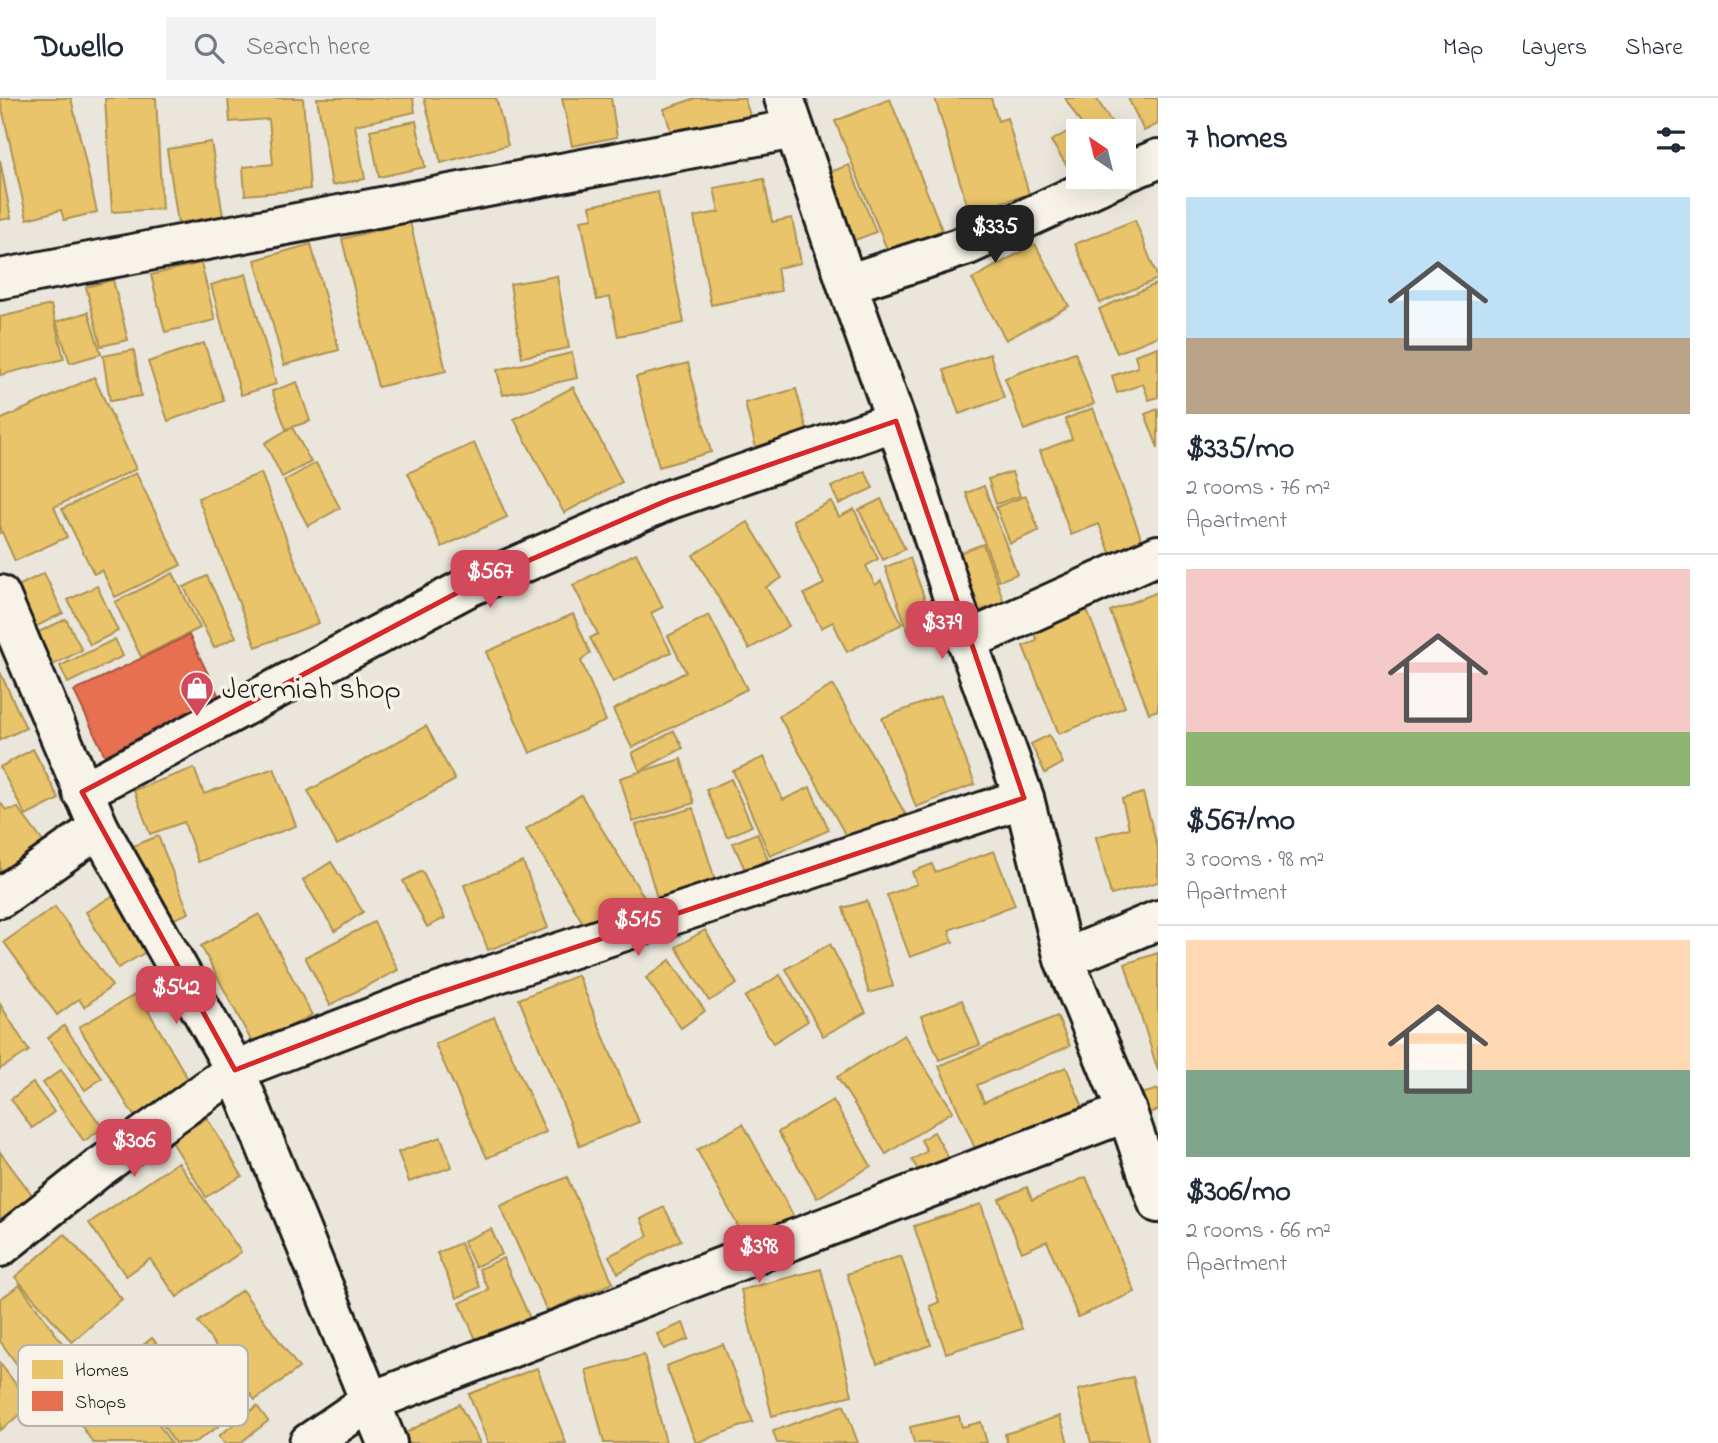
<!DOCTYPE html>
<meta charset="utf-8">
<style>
:root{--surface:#fff;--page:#f2f2f3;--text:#1f2937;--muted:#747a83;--line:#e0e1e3;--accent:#d1495b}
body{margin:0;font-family:"Indie Flower",sans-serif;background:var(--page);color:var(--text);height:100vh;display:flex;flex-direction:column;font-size:26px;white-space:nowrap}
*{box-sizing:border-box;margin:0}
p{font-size:23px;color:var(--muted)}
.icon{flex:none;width:38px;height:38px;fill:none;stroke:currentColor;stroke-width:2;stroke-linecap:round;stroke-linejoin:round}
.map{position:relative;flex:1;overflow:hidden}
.side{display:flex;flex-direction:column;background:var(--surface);width:560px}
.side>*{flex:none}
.needle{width:46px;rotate:325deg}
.tools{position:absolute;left:1066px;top:21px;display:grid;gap:14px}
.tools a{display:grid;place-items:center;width:70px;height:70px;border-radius:0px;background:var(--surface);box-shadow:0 7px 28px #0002;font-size:35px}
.price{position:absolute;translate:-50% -60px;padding:0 16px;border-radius:14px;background:var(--accent);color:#fff;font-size:23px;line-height:46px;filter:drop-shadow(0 2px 4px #0008)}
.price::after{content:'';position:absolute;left:50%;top:42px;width:21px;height:16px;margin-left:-10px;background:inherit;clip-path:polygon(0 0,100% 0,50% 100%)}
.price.selected{background:#222;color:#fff}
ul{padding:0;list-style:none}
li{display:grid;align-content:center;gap:14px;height:371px;padding:0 28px}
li+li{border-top:2px solid var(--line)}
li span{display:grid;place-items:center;height:217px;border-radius:0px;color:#555}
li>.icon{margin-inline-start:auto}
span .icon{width:126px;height:126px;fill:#fffc;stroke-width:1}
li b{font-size:30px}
h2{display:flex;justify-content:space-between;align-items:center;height:84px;padding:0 28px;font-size:30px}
header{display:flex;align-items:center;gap:42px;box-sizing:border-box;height:98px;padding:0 35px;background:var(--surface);border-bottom:2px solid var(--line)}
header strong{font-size:33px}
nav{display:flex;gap:38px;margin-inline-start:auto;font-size:24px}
.search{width:490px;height:63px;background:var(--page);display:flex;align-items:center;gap:18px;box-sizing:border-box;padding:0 24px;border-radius:0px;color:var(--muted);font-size:26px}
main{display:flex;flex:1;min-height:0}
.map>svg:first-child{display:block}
.homes{fill:#e9c46a;stroke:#ac9253;stroke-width:2}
.shops{fill:#e76f51;stroke:#aa5641;stroke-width:2}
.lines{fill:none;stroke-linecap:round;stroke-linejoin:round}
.minor-casing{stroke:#1c1c1c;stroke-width:44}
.minor{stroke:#f7f3e8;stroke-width:38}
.marked{fill:none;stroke:#d62828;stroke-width:5;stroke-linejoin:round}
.labels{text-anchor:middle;stroke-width:7;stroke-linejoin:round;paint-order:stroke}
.poi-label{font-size:30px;fill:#1c1c1c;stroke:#f7f3e8;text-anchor:start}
.key{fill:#f7f3e8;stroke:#b5b2ab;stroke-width:2}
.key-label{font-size:19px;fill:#1c1c1c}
</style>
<header>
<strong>Dwello</strong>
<div class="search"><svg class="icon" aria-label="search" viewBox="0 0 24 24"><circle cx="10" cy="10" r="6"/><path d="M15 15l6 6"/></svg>Search here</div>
<nav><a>Map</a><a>Layers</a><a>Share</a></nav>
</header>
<main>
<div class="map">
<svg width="1158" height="1345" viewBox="0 0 1158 1345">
<rect width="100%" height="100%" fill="#eae6dc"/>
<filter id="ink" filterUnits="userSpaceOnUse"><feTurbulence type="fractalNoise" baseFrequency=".0143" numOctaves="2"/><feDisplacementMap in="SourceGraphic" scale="14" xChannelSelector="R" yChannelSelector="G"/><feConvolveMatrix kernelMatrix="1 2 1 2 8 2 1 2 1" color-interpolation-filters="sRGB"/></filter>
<g filter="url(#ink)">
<g class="homes">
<polygon points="6,0 71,0 97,114 64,122 61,112 27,121 0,1"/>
<polygon points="105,0 156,0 162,111 112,114"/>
<polygon points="228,0 303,0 310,91 245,97 243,69 273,66 269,21 230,24"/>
<polygon points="317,0 413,0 415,14 355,27 365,81 332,87"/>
<polygon points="424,0 496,0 508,47 441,65"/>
<polygon points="562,0 611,0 617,39 572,48"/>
<polygon points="696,0 744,0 750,17 674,43 664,11"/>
<polygon points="935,0 991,0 998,23 1007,20 1029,96 969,114"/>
<polygon points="1065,0 1096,0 1117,33 1078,33 1078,62 1067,68 1051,43 1081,26"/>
<polygon points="1128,0 1158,0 1158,26 1144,33"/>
<polygon points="890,1 942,132 888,154 835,23"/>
<polygon points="416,23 425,69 379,79 370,32"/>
<polygon points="211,44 223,118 178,125 167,51"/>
<polygon points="0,62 11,120 0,122"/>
<polygon points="849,67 876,134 840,148 814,80"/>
<polygon points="764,81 772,124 792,120 801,165 777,170 781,193 711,207 694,119 719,114 714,90"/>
<polygon points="658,94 684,225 618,238 610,199 597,202 581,122 593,120 590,108"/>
<polygon points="1135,122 1158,181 1100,205 1075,146"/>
<polygon points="410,124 446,273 378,289 342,141"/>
<polygon points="311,146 339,252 284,267 255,162"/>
<polygon points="1035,146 1069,208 1006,242 972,181"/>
<polygon points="201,165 215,222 165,234 151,177"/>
<polygon points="246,176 276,286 241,297 211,187"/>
<polygon points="557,178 569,250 522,259 510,186"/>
<polygon points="113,182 128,242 101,248 86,189"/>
<polygon points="1158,185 1158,238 1117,255 1099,211"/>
<polygon points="51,207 64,261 0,277 0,219"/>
<polygon points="88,214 101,256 70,265 56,224"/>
<polygon points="204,245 224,303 168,323 148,264"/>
<polygon points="1158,249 1158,299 1149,302 1143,286 1117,295 1112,278 1138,269 1135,257"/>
<polygon points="134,252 141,298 110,303 103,258"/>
<polygon points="1075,254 1094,306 1024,332 1005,280"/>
<polygon points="572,255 577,280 503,297 497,272"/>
<polygon points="990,256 1004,300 959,316 944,272"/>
<polygon points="688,265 711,354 659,369 636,279"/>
<polygon points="94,279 136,371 54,409 67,439 15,463 2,434 0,435 0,322"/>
<polygon points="297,284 310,323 286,331 272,293"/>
<polygon points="573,289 622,384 564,415 514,321"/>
<polygon points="796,291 808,336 756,350 745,305"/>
<polygon points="1093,310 1143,445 1111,457 1099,426 1071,437 1040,353 1072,341 1065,321"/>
<polygon points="1158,311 1158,350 1145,316"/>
<polygon points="292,329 311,364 282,379 265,345"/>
<polygon points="474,345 507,419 442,449 408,375"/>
<polygon points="316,365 340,410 308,428 284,383"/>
<polygon points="865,373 873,390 839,406 831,389"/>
<polygon points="1012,374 1020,398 996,406 988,381"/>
<polygon points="136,375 181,467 115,499 102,472 94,476 62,411"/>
<polygon points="261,375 319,525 256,549 198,400"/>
<polygon points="984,388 1017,476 999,483 966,395"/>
<polygon points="1026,398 1039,433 1010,445 996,409"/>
<polygon points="881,401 905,451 883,462 859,412"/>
<polygon points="831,403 839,419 854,411 878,461 866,468 875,487 881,483 902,526 847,554 833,524 821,530 804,496 824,486 793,422"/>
<polygon points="748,424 782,480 766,489 789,528 749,551 693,457"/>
<polygon points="983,446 1004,504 970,516 950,458"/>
<polygon points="636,455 663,509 651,515 671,554 613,584 590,540 598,536 573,487"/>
<polygon points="910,460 934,527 909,536 885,469"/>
<polygon points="44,475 63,515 33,530 14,490"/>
<polygon points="173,475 200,530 141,559 115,504"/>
<polygon points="207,478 236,539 214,550 184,489"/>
<polygon points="97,488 118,533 90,547 68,502"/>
<polygon points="1158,494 1158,612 1149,615 1110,513"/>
<polygon points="1085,507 1125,609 1059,636 1023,548 1037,543 1032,528"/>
<polygon points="573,516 590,555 581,563 606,623 530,655 486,554"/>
<polygon points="709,517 747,591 632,650 613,612 686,574 668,538"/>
<polygon points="66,521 82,552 49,569 32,537"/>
<polygon points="115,541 123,558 68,585 60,568"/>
<polygon points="0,574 26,630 0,642"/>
<polygon points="833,587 908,721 854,752 779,618"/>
<polygon points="941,598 975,686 916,709 882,620"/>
<polygon points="426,628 455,682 337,747 308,693"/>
<polygon points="674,633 683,650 640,673 632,655"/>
<polygon points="1049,637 1063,665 1045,675 1031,646"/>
<polygon points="33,651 59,701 26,718 0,669"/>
<polygon points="764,659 783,702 810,689 829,732 770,758 733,673"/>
<polygon points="681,661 694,705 633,724 620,680"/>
<polygon points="194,670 204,696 274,670 296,728 198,764 184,724 150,736 134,692"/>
<polygon points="731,681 752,728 727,739 706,692"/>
<polygon points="1143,695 1158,751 1158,784 1111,797 1096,739 1129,730 1122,701"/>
<polygon points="581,697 644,799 588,833 526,731"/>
<polygon points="0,704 6,712 18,710 49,752 0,777"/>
<polygon points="693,710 715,782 657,800 636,727"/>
<polygon points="757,735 768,762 745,772 733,745"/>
<polygon points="158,738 189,815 164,825 133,748"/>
<polygon points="994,753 1015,807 949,832 953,844 910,859 887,797 917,786 912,774 932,766 935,774"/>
<polygon points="331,764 363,814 335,833 303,782"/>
<polygon points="523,764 548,830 488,852 464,787"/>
<polygon points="422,773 445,820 427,829 403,783"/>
<polygon points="114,797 146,854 118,870 86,814"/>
<polygon points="867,803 893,888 869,895 843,810"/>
<polygon points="55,809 112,888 84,909 79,901 57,917 4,844"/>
<polygon points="259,816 312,917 254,948 201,848"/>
<polygon points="374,824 398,872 330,907 305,859"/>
<polygon points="705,832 737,886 709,903 676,849"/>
<polygon points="830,846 866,914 823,938 786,871"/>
<polygon points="1158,855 1158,973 1125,866"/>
<polygon points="670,862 705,913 681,930 646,880"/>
<polygon points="578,877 639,1024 580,1048 519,901"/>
<polygon points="780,877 808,923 773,945 745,899"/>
<polygon points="138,895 192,988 136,1021 79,929"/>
<polygon points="962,902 980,947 939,962 921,918"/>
<polygon points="0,906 29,953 0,971"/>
<polygon points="1057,918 1070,948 977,987 984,1004 1066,969 1086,1016 980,1062 939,968"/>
<polygon points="494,919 546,1034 487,1060 435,946"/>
<polygon points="64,928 102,980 85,992 48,940"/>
<polygon points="904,937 953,1013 886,1056 837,979"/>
<polygon points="61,972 103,1030 84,1043 43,985"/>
<polygon points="33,985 54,1014 32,1030 11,1001"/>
<polygon points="1158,991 1158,1012 1141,1017 1135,998"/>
<polygon points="833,1002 871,1068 817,1100 778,1034"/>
<polygon points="207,1020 242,1078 206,1099 171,1042"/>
<polygon points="743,1026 799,1128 752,1154 697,1052"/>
<polygon points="934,1034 952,1066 924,1082 912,1062 927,1053 921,1042"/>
<polygon points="441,1039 452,1069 409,1084 398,1054"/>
<polygon points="0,1054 39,1106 0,1135"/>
<polygon points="178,1064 241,1154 177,1199 150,1161 126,1178 89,1125"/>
<polygon points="567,1079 613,1185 547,1213 500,1108"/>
<polygon points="1086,1079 1135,1194 1078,1219 1047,1143 1022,1154 999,1101 1027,1089 1032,1102"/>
<polygon points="981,1106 1022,1231 946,1255 930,1208 939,1204 914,1128"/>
<polygon points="664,1109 681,1142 618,1175 609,1158 648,1138 641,1121"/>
<polygon points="491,1131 502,1156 475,1169 463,1143"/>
<polygon points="65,1136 122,1201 72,1244 15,1179"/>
<polygon points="460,1145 480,1189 457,1200 437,1155"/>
<polygon points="901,1158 931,1247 877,1266 847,1176"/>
<polygon points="503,1160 533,1227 480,1251 460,1205 489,1192 479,1171"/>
<polygon points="821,1171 852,1297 772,1318 741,1192"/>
<polygon points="20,1187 77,1265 37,1294 0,1243 0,1201"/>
<polygon points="242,1192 299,1270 255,1302 198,1224"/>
<polygon points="683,1225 689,1241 664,1251 657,1236"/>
<polygon points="152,1240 165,1256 144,1272 132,1256"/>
<polygon points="723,1246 753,1324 696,1345 666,1268"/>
<polygon points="644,1257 666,1345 604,1345 586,1272"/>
<polygon points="0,1265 32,1308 0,1332"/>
<polygon points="537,1270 566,1345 488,1345 469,1296"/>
<polygon points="122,1271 171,1345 93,1345 68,1307"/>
<polygon points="1133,1279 1149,1345 1091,1345 1078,1292"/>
<polygon points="189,1284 219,1328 194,1345 175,1345 151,1309"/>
<polygon points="459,1306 480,1345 408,1345 404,1336"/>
<polygon points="844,1307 858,1345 777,1345 773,1333"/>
<polygon points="257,1308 268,1323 240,1345 224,1345 219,1338"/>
<polygon points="959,1318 962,1329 981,1324 987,1345 914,1345 910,1329"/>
<polygon points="1060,1318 1068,1345 1007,1345 1005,1336"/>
</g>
<polygon class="shops" points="189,537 224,609 108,664 74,593"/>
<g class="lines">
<g class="minor-casing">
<g id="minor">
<polyline points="784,0 847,186 896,323 967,543 1024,700 1064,861 1127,1014 1158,1105"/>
<polyline points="1124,75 1158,61"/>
<polyline points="0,181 794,31"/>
<polyline points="847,186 968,147 1116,79"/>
<polyline points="0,497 99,730 235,972 387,1345"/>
<polyline points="967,543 1158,457"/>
<polyline points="82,694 468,489 668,402 896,323"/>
<polyline points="0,800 99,730"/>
<polyline points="1064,861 1158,822"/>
<polyline points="0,1149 99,1070 235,972 417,902 1024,700"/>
<polyline points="309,1345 369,1304 1127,1014"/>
</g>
</g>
<use href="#minor" class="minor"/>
</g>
</g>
<path class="marked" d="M 896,323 L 1024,700 L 417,902 L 235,972 L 82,694 L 468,489 L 668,402 Z"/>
<defs>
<g id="shop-pin" transform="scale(1.75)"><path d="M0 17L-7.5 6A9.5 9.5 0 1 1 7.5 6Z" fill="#d1495b" stroke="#f7f3e8"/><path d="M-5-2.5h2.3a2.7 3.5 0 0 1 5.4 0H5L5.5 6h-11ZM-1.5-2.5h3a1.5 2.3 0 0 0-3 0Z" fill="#fff"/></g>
</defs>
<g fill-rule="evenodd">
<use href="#shop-pin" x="197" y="590"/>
</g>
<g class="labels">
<g class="poi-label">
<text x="222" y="600">Jeremiah shop</text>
</g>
</g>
<rect x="18" y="1247" width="230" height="81" rx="10" class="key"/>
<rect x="32" y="1262" width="31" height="19" fill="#e9c46a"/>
<rect x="32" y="1293" width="31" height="20" fill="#e76f51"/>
<g class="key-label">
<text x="75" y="1278">Homes</text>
<text x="75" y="1310">Shops</text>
</g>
</svg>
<div class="tools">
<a><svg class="needle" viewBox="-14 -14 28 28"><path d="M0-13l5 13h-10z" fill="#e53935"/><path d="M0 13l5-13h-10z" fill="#747a83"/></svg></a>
</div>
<b class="price selected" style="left:995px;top:167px">$335</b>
<b class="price" style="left:490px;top:512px">$567</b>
<b class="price" style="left:942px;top:563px">$379</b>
<b class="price" style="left:638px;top:860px">$515</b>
<b class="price" style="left:176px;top:928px">$542</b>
<b class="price" style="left:134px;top:1081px">$306</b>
<b class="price" style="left:759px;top:1187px">$398</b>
</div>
<section class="side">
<h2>7 homes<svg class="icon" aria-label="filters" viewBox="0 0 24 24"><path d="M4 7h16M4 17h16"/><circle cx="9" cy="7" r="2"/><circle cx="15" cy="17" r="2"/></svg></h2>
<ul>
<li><span style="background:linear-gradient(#bfe0f5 65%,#b9a48a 0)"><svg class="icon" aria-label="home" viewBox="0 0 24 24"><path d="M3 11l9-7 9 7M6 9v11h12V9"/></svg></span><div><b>$335/mo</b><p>2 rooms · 76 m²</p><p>Apartment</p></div></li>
<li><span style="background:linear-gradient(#f6c9c9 75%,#8fb573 0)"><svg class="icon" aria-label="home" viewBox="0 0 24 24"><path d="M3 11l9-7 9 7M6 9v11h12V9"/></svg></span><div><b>$567/mo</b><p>3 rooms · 98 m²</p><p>Apartment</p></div></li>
<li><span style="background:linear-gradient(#ffd9b3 60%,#7fa58c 0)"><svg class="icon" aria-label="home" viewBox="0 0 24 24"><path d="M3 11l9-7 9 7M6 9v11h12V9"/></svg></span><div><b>$306/mo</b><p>2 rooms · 66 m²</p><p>Apartment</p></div></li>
</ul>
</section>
</main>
